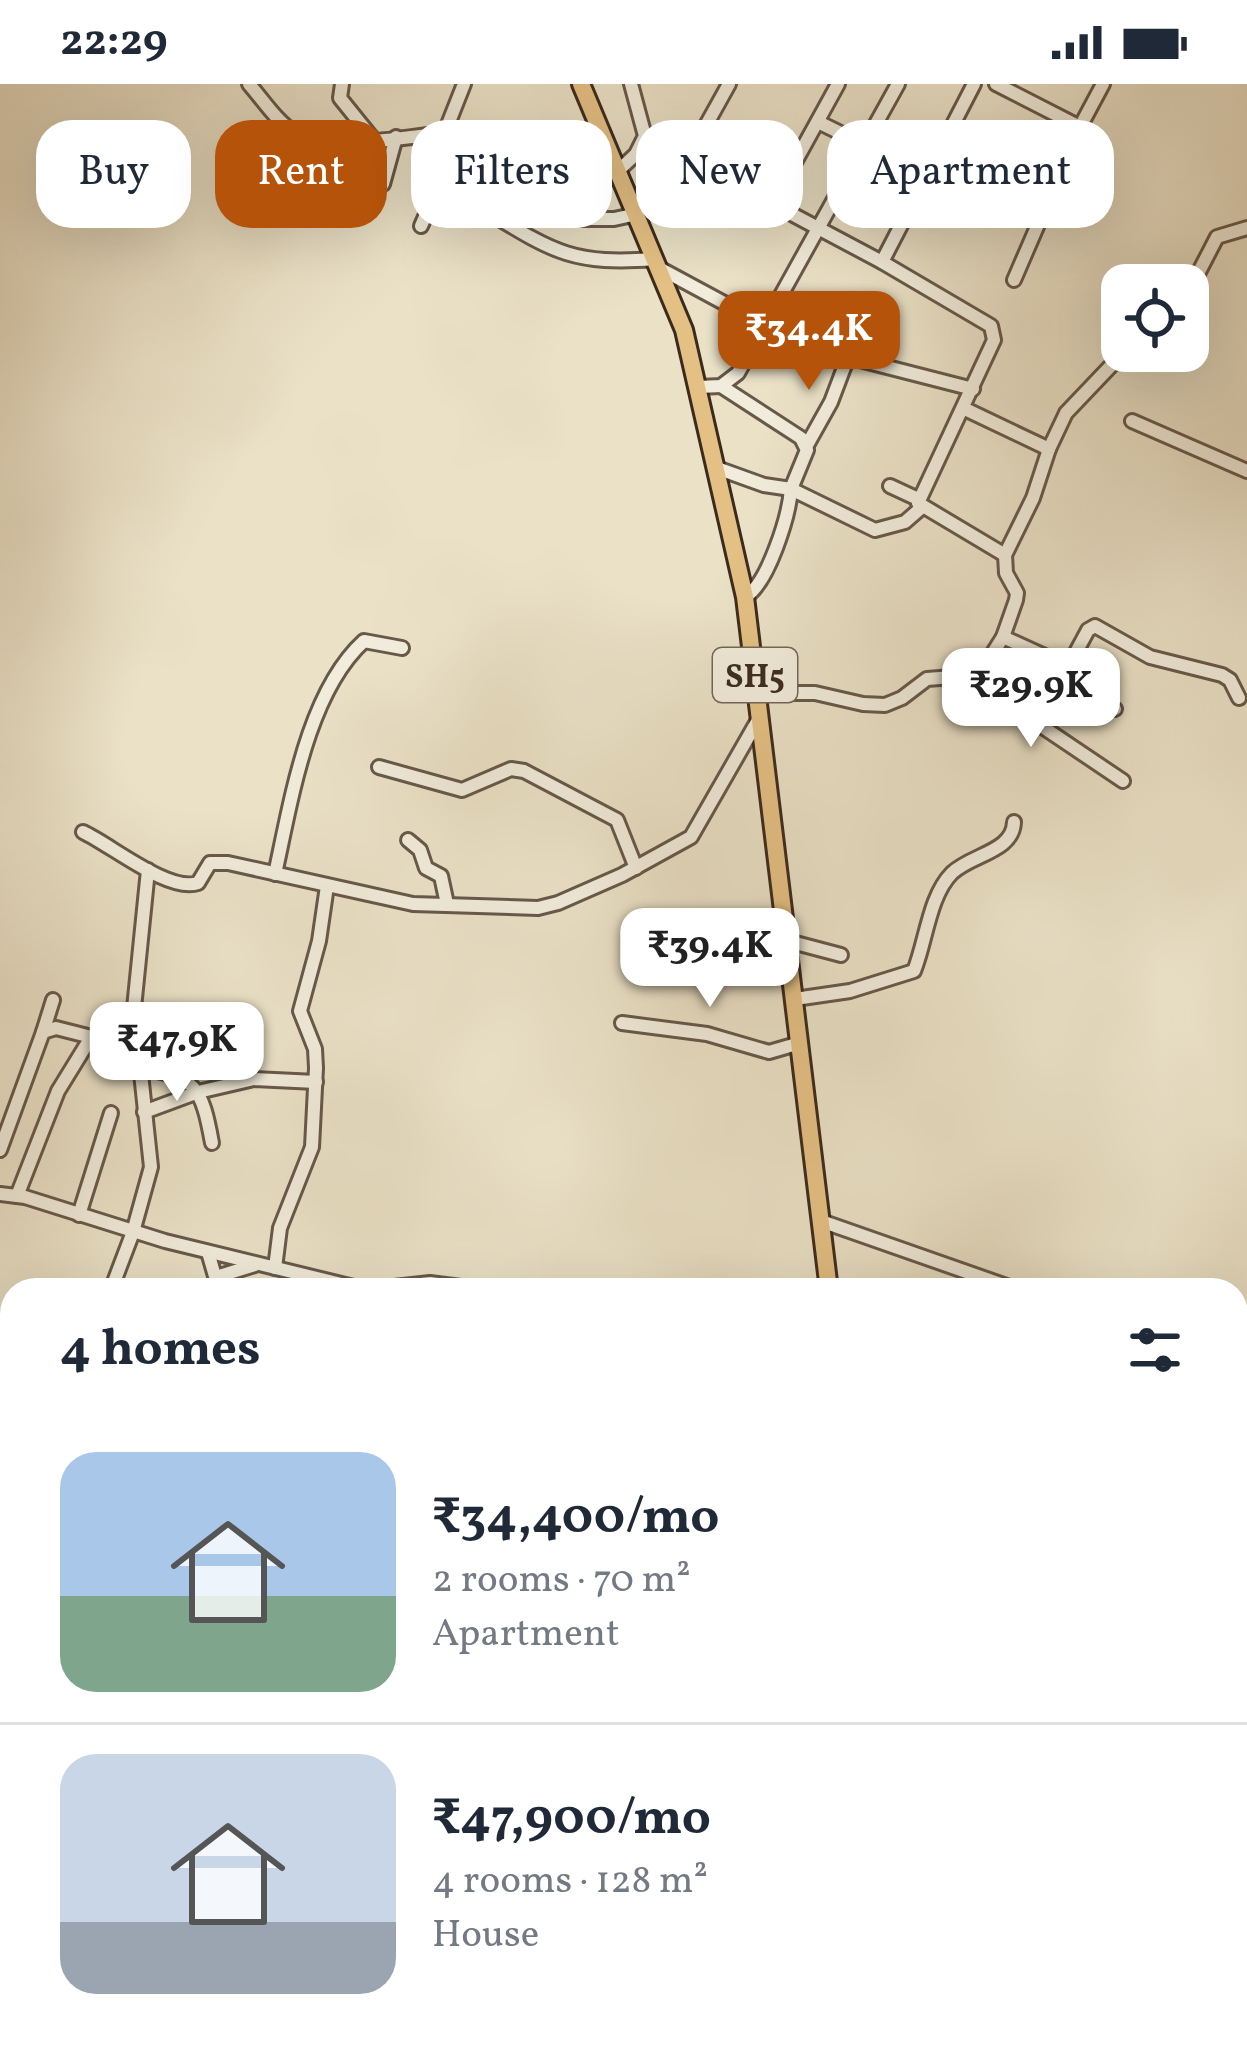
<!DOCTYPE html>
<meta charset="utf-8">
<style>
:root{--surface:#fff;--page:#f2f2f3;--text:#1f2937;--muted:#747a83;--line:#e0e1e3;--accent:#b45309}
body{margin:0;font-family:Vollkorn,serif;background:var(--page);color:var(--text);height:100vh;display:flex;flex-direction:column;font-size:45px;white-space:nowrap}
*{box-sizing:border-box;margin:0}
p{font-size:39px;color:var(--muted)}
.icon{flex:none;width:66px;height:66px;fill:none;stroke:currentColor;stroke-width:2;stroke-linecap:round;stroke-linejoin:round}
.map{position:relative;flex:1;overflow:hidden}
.panel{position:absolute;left:0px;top:1194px;width:1248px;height:771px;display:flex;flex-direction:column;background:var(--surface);border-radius:36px 36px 0 0;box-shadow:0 12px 48px #0002}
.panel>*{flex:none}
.top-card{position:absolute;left:36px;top:36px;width:1176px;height:108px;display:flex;gap:24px}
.buttons{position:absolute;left:1101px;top:180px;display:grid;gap:24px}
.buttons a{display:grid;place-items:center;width:108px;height:108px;border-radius:24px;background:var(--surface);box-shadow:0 12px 48px #0002;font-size:60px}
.price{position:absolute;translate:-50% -102px;padding:0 27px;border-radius:24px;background:#fff;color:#222;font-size:39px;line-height:78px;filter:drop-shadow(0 3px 6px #0008)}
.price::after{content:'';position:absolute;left:50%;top:72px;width:36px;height:27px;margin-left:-18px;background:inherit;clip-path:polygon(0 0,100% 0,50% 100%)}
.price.current{background:var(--accent);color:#fff}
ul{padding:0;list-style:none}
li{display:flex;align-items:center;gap:36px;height:300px;padding:0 60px}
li+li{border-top:3px solid var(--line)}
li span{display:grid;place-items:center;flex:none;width:336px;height:240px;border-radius:36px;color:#555}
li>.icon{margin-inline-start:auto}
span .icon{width:144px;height:144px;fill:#fffc;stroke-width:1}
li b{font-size:51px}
h2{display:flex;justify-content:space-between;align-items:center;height:144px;padding:0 60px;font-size:51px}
.chip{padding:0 42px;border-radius:36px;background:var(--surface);box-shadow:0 12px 48px #0002;font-size:42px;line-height:108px}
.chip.current{background:var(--accent);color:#fff}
.status{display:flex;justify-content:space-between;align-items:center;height:84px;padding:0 60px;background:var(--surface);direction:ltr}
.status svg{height:33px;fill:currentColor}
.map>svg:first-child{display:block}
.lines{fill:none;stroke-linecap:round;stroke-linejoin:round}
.minor-casing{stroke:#675849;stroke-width:18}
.major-casing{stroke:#3b2b1f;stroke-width:22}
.minor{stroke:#f1ecdb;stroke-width:12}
.major{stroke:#e5c084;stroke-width:16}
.labels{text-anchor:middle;stroke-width:9;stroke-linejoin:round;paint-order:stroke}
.shield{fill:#f1ecdb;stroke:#726557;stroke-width:3}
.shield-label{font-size:33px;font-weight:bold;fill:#3b2b1f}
</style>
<div class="status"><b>22:29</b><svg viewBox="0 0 49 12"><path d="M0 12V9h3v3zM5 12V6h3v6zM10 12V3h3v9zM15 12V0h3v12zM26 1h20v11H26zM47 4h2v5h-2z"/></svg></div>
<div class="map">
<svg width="1247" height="1964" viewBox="0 0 1247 1964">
<rect width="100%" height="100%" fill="#eae1c7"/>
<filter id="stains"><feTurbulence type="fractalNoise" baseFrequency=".00167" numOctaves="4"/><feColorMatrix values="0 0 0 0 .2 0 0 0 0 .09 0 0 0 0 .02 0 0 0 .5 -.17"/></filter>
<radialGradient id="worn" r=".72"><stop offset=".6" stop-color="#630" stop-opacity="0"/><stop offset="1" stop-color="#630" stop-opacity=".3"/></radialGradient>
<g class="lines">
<g class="minor-casing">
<g id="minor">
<path d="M 249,0 C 263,16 277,38 295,49 C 324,69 402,53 438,50 L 447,43 L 464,0"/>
<polyline points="342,0 340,14 373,55"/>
<polyline points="996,0 1080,43"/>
<polyline points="818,38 865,61"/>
<path d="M 438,50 L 432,91 C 448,106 469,116 488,128 C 555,169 574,181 655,175"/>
<polyline points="645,52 882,178 991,242 994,256 918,419 1005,471"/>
<polyline points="689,72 729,0"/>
<polyline points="1001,75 1060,94"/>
<polyline points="619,86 636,70 645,52 631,0"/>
<polyline points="383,100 396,53"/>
<polyline points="772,120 838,0"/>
<polyline points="583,135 614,135 637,130"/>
<polyline points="421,142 440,99"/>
<polyline points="882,178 974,0"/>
<polyline points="659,184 763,240 848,273 973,305"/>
<polyline points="1014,196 1080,43 1103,0"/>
<polyline points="1188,209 1217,153 1247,144"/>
<polyline points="699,303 721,302 738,289 898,0"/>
<polyline points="965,325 1049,365"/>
<polyline points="1132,337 1247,387"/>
<polyline points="807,361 831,318 848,273"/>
<polyline points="714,383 764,401 791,405 807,366 801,354 721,302"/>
<polyline points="890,402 918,415"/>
<path d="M 745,513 C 768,500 789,432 791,405 L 875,446 L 905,438 L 921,424"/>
<polyline points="1003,553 1062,580 1072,598 1115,625"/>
<polyline points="1067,585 1088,546 1095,542 1150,573 1222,591 1230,596 1239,614"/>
<polyline points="970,594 1123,697"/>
<polyline points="758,609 815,609 863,620 885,621 902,614 927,595 979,591 1003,553 1016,516 1017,509 1006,489 1005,471 1033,414 1049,365 1066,329 1125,267"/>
<polyline points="379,683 462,706 511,685 524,687 617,736 636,784"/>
<path d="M 83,748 C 111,761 169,809 198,799 L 210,779 L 228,779 L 413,820 L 538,824 L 558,819 L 622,791 L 691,753 L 758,636"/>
<polyline points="408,756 420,766 426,784 441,792 447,820"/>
<path d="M 275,790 C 291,718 307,609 364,557 L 402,564"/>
<polyline points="788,857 841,871"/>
<path d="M 795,915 L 850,907 L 914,887 C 926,858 929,812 952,789 C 972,770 1013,768 1014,738"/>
<polyline points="622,939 707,950 769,968 800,959"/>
<polyline points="43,948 53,916"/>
<path d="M 138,984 C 196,991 202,1004 212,1059"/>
<polyline points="144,1028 198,1008 254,995 316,998"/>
<polyline points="0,1066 43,948 56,944 135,964"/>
<polyline points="0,1110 25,1113 165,1157 366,1206"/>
<polyline points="17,1112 58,1007 90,955"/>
<polyline points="79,1131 111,1029"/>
<polyline points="821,1137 1018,1206"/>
<polyline points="208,1168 219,1206"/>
<polyline points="275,1184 280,1144 312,1063 316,984 315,965 300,927 319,857 327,802"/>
<polyline points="216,1193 255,1181"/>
<polyline points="111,1206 133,1148 151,1083 134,924 148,786"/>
<polyline points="367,1206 430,1199 484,1206"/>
<polyline points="783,1206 828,1202"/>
<polyline points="0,1256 0,1308"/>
<polyline points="1236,1288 1247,1292"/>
<polyline points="0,1493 12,1447"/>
<polyline points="0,1505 12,1512"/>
<polyline points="1236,1830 1247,1833"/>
<polyline points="198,1953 201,1964"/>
<polyline points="663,1953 682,1964"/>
<polyline points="762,1960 787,1964"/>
<polyline points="537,1964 540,1953"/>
</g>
</g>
<g class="major-casing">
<g id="major">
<polyline points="581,0 684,246 745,513 829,1206"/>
<polyline points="919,1953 920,1964"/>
</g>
</g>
<use href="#minor" class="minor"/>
<use href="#major" class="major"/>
</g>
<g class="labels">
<rect class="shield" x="713" y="564" width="84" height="54" rx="9"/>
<g class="shield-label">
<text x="755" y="603">SH5</text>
</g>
</g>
<rect width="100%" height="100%" filter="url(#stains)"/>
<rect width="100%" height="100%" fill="url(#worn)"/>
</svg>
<div class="buttons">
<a><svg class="icon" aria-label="locate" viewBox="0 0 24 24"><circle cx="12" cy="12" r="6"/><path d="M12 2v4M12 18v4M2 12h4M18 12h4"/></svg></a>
</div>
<b class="price current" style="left:809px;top:309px">₹34.4K</b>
<b class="price" style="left:1031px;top:666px">₹29.9K</b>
<b class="price" style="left:710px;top:926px">₹39.4K</b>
<b class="price" style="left:177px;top:1020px">₹47.9K</b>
<div class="top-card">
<a class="chip">Buy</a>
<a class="chip current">Rent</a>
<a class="chip">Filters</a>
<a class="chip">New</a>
<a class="chip">Apartment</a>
</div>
<section class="panel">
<h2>4 homes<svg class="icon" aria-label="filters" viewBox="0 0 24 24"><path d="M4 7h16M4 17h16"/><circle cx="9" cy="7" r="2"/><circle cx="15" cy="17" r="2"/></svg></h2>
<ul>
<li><span style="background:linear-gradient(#a9c7e8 60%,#7fa58c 0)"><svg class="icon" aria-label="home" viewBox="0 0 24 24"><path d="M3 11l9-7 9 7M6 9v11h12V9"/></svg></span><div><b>₹34,400/mo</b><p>2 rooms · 70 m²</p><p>Apartment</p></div></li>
<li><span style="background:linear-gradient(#c9d6e8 70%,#9aa5b1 0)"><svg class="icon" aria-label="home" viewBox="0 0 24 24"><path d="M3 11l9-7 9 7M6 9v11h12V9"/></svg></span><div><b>₹47,900/mo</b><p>4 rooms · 128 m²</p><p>House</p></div></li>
</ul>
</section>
</div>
